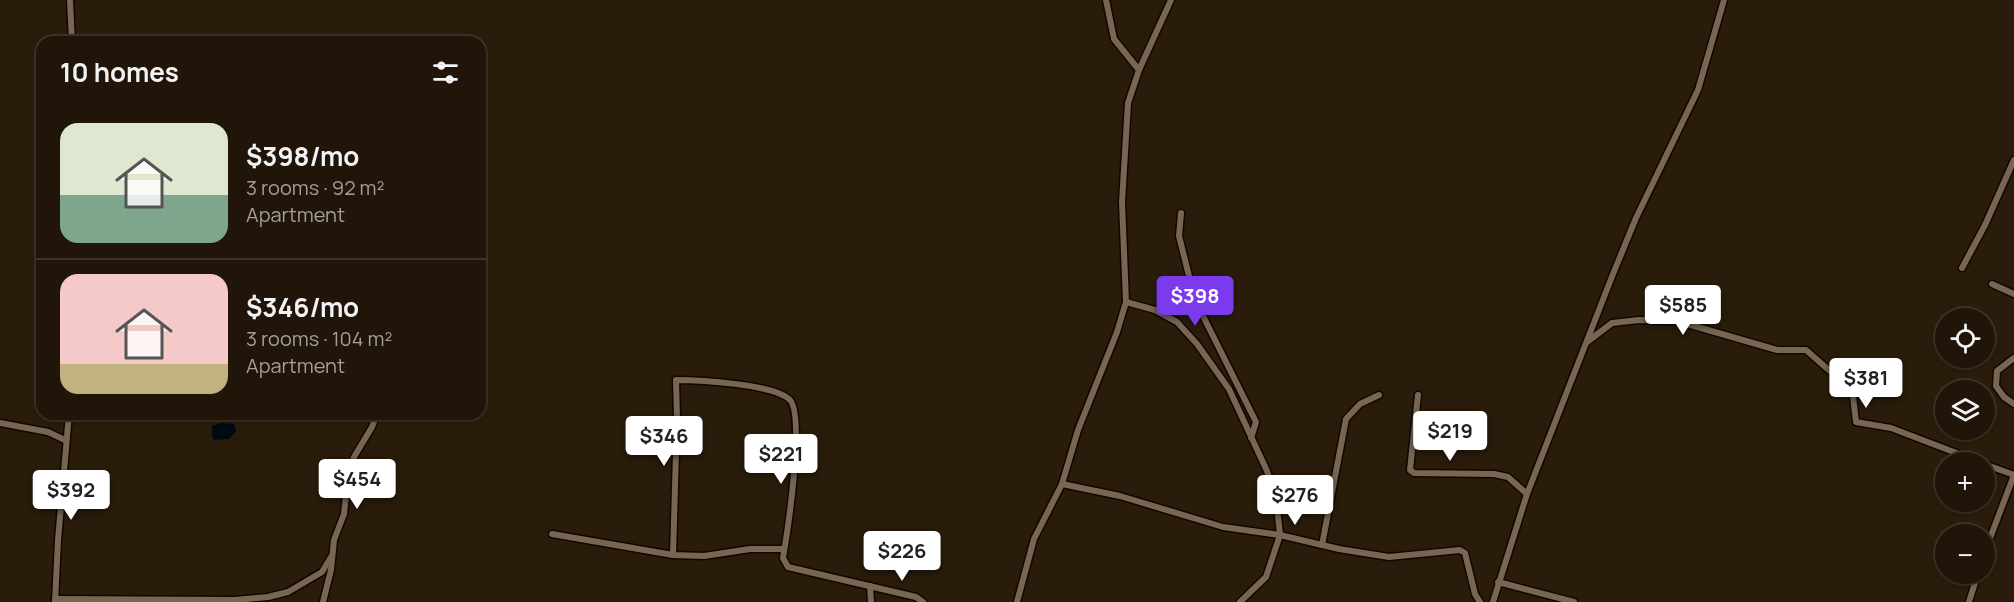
<!DOCTYPE html>
<meta charset="utf-8">
<style>
:root{--surface:#201508;--page:#281e12;--text:#f1f3f6;--muted:#a29f9c;--line:#3d3429;--accent:#7c3aed}
body{margin:0;font-family:Manrope,sans-serif;background:var(--page);color:var(--text);height:100vh;display:flex;flex-direction:column;font-size:22px;white-space:nowrap}
*{box-sizing:border-box;margin:0}
p{font-size:20px;color:var(--muted)}
.icon{flex:none;width:33px;height:33px;fill:none;stroke:currentColor;stroke-width:2;stroke-linecap:round;stroke-linejoin:round}
.map{position:relative;flex:1;overflow:hidden}
.side{position:absolute;left:36px;top:36px;width:450px;height:384px;display:flex;flex-direction:column;background:var(--surface);border-radius:18px;box-shadow:0 2px 4px #0004,0 0 0 2px var(--line)}
.side>*{flex:none}
.controls{position:absolute;left:1935px;top:308px;display:grid;gap:12px}
.controls a{display:grid;place-items:center;width:60px;height:60px;border-radius:50%;background:var(--surface);box-shadow:0 2px 4px #0004,0 0 0 2px var(--line);font-size:30px}
.price{position:absolute;translate:-50% -51px;padding:0 14px;border-radius:6px;background:#fff;color:#222;font-size:20px;line-height:39px;filter:drop-shadow(0 2px 3px #0008)}
.price::after{content:'';position:absolute;left:50%;top:36px;width:18px;height:14px;margin-left:-9px;background:inherit;clip-path:polygon(0 0,100% 0,50% 100%)}
.price.selected{background:var(--accent);color:#fff}
ul{padding:0;list-style:none}
li{display:flex;align-items:center;gap:18px;height:150px;padding:0 24px}
li+li{border-top:2px solid var(--line)}
li span{display:grid;place-items:center;flex:none;width:168px;height:120px;border-radius:18px;color:#555}
li>.icon{margin-inline-start:auto}
span .icon{width:72px;height:72px;fill:#fffc;stroke-width:1}
li b{font-size:26px}
h2{display:flex;justify-content:space-between;align-items:center;height:72px;padding:0 24px;font-size:26px}
.map>svg:first-child{display:block}
.water{fill:#000a13}
.lines{fill:none;stroke-linecap:round;stroke-linejoin:round}
.street-casing{stroke:#120600;stroke-width:9}
.street{stroke:#766652;stroke-width:6}
</style>
<div class="map">
<svg width="2014" height="602" viewBox="0 0 2014 602">
<rect width="100%" height="100%" fill="#2a1c0b"/>
<polygon class="water" points="220,423 234,424 236,431 229,439 215,440 212,438 212,426"/>
<g class="lines">
<g class="street-casing">
<g id="street">
<polyline points="70,0 72,42"/>
<polyline points="1139,70 1171,0"/>
<polyline points="1181,213 1179,236 1195,300 1256,422 1251,438"/>
<polyline points="1962,268 1985,225 2014,160"/>
<polyline points="1992,284 2014,294"/>
<polyline points="1126,302 1155,310 1177,322 1197,344 1229,389 1267,471 1276,497 1280,535 1266,577 1240,602"/>
<polyline points="1587,342 1612,323 1639,320 1677,321 1777,350 1806,350 1831,372 1853,396 1856,422 1891,428 1980,462"/>
<polyline points="2014,358 1997,371 1996,386 2004,397 2014,404"/>
<polyline points="1418,395 1410,470 1414,473 1494,474 1508,477 1527,494"/>
<polyline points="0,423 48,432 65,440"/>
<polyline points="1984,464 2014,475"/>
<polyline points="1062,484 1120,496 1223,527 1280,535 1339,549 1389,557 1460,550 1465,553 1475,594 1480,602"/>
<polyline points="552,534 673,555 704,556 750,549 784,549"/>
<polyline points="1322,545 1346,419 1360,404 1379,395"/>
<polyline points="1984,554 2014,475"/>
<path d="M 673,555 L 677,418 L 676,380 C 699,380 772,384 789,399 C 806,413 787,535 783,558 L 788,567 L 916,597 L 923,602"/>
<polyline points="1498,582 1574,602"/>
<polyline points="870,586 871,602"/>
<polyline points="55,599 235,600 268,597 288,592 322,572 331,557"/>
<polyline points="55,602 58,540 69,414"/>
<polyline points="323,602 331,570 334,540 344,514 347,485 354,457 372,427 377,414"/>
<polyline points="1017,602 1034,539 1062,484 1078,430 1117,332 1126,302 1122,202 1128,103 1139,70 1114,39 1106,0"/>
<polyline points="1493,602 1527,494 1613,274 1636,218 1698,90 1724,0"/>
<polyline points="1969,602 1978,573"/>
</g>
</g>
<use href="#street" class="street"/>
</g>
</svg>
<div class="controls">
<a><svg class="icon" aria-label="locate" viewBox="0 0 24 24"><circle cx="12" cy="12" r="6"/><path d="M12 2v4M12 18v4M2 12h4M18 12h4"/></svg></a>
<a><svg class="icon" aria-label="layers" viewBox="0 0 24 24"><path d="M12 4l9 5-9 5-9-5zM3 14l9 5 9-5"/></svg></a>
<a>+</a>
<a>−</a>
</div>
<b class="price selected" style="left:1195px;top:327px">$398</b>
<b class="price" style="left:1683px;top:336px">$585</b>
<b class="price" style="left:1866px;top:409px">$381</b>
<b class="price" style="left:1450px;top:462px">$219</b>
<b class="price" style="left:664px;top:467px">$346</b>
<b class="price" style="left:781px;top:485px">$221</b>
<b class="price" style="left:357px;top:510px">$454</b>
<b class="price" style="left:71px;top:521px">$392</b>
<b class="price" style="left:1295px;top:526px">$276</b>
<b class="price" style="left:902px;top:582px">$226</b>
<section class="side">
<h2>10 homes<svg class="icon" aria-label="filters" viewBox="0 0 24 24"><path d="M4 7h16M4 17h16"/><circle cx="9" cy="7" r="2"/><circle cx="15" cy="17" r="2"/></svg></h2>
<ul>
<li><span style="background:linear-gradient(#dfe7d0 60%,#7fa58c 0)"><svg class="icon" aria-label="home" viewBox="0 0 24 24"><path d="M3 11l9-7 9 7M6 9v11h12V9"/></svg></span><div><b>$398/mo</b><p>3 rooms · 92 m²</p><p>Apartment</p></div></li>
<li><span style="background:linear-gradient(#f6c9c9 75%,#c2b280 0)"><svg class="icon" aria-label="home" viewBox="0 0 24 24"><path d="M3 11l9-7 9 7M6 9v11h12V9"/></svg></span><div><b>$346/mo</b><p>3 rooms · 104 m²</p><p>Apartment</p></div></li>
</ul>
</section>
</div>
